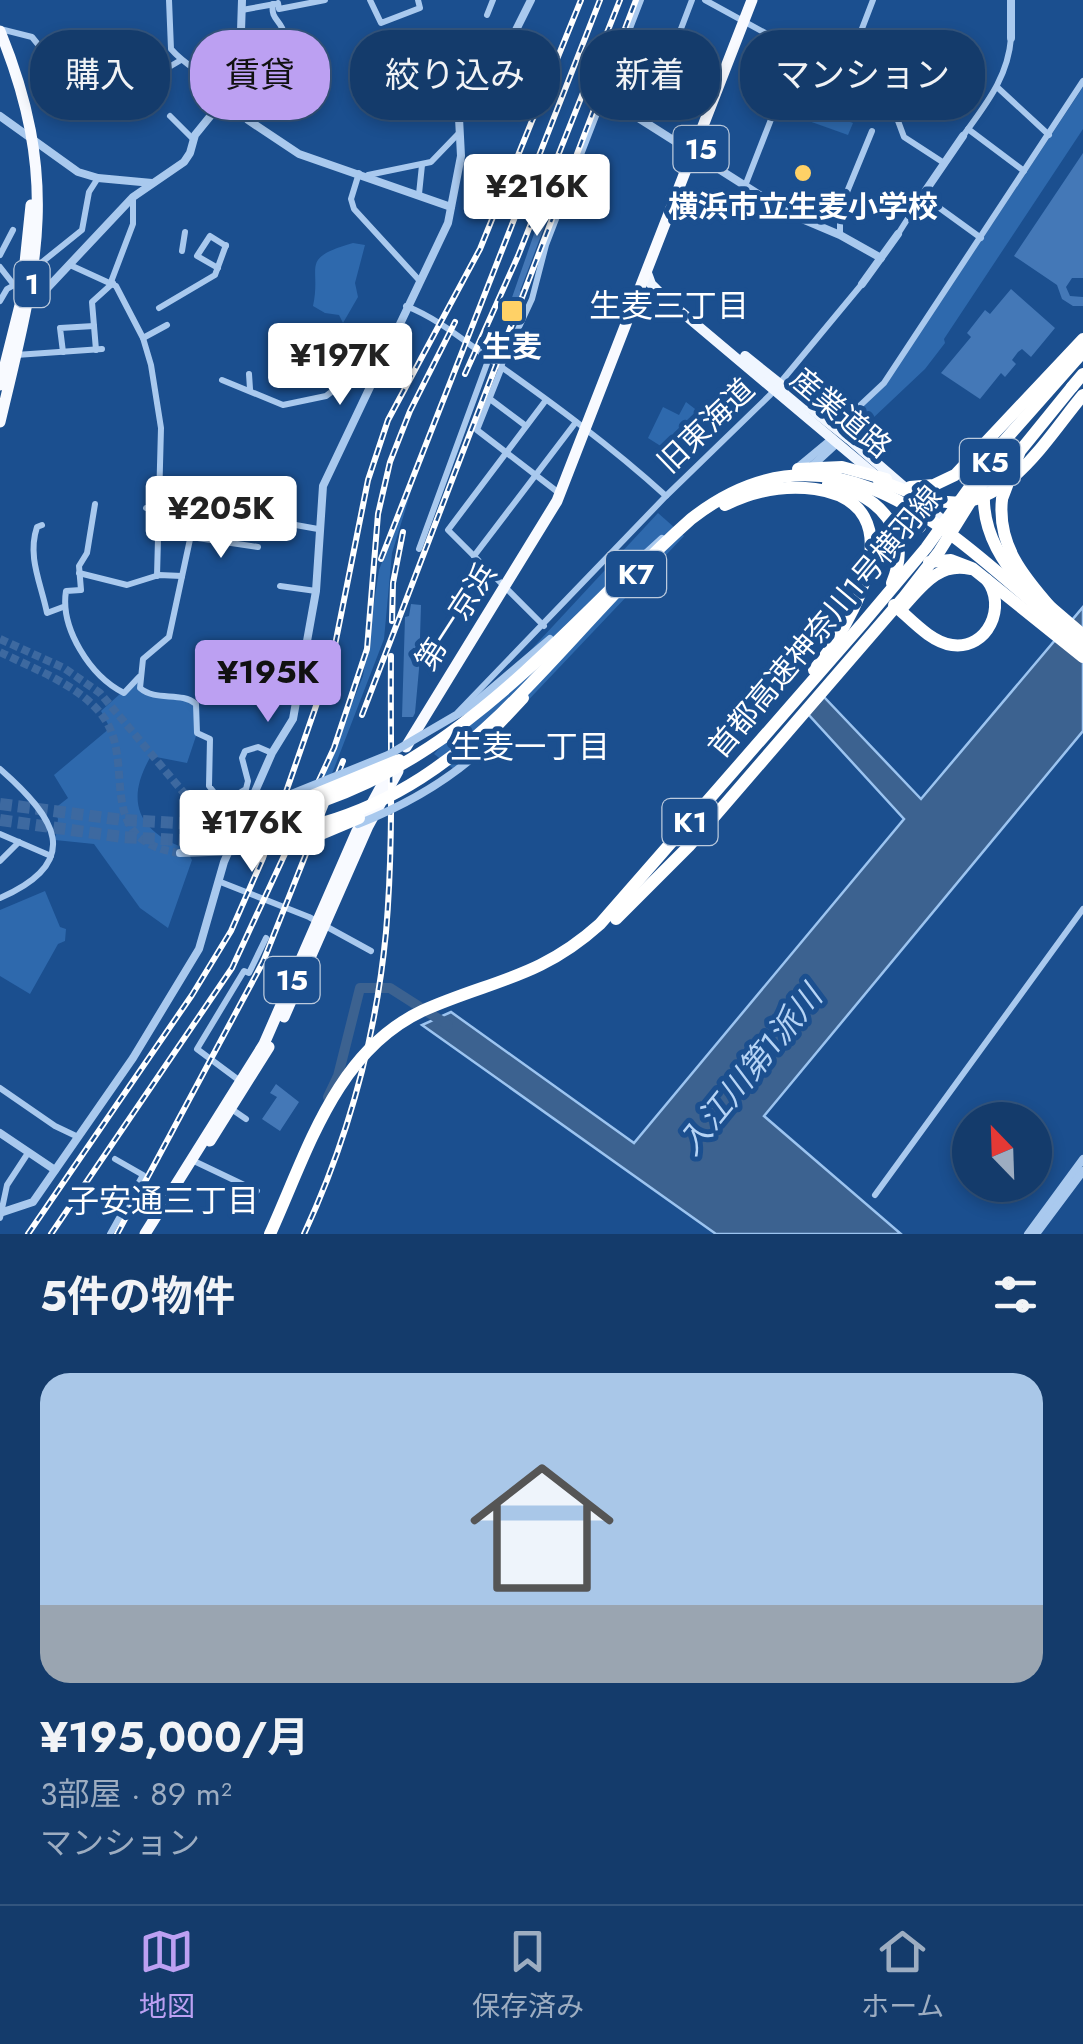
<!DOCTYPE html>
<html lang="ja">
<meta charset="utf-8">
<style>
:root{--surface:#143b6b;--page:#214673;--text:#f1f3f6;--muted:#9dadc1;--line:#33557e;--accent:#bca0f2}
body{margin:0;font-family:Jost,"Noto Sans JP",sans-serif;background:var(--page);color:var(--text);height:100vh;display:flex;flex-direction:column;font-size:38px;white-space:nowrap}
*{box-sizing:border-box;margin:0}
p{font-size:32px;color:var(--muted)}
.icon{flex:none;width:55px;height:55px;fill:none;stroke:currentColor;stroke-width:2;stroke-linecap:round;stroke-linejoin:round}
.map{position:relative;height:1234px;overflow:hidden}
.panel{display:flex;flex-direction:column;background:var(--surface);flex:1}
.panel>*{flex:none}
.top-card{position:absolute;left:30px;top:30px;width:1025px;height:90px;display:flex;gap:20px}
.needle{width:65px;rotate:337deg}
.tools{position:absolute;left:952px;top:1102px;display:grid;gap:20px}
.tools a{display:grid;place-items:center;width:100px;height:100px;border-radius:50%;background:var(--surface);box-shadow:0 5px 15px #0003,0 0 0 2px var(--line);font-size:50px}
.price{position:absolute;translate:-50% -85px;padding:0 22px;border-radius:10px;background:#fff;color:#222;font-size:32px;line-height:65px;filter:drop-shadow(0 2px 5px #0008)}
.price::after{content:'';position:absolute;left:50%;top:60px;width:30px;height:22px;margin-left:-15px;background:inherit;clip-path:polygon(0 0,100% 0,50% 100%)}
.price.current{background:var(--accent);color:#111}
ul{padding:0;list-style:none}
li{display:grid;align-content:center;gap:20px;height:530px;padding:0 40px}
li+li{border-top:2px solid var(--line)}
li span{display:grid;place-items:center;height:310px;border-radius:30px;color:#555}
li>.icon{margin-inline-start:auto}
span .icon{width:180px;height:180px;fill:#fffc;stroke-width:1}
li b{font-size:42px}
h2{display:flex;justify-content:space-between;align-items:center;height:120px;padding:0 40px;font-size:42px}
.pill{padding:0 35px;border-radius:40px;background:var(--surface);box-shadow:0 5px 15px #0003,0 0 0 2px var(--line);font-size:35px;line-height:90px}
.pill.current{background:var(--accent);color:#111}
.dock{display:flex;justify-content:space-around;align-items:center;height:140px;border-top:2px solid var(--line);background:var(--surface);font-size:28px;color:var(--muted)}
.dock a{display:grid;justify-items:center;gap:5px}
.dock .current{color:var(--accent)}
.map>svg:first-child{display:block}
.green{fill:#2e69ad}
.water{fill:#3c6290;stroke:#9cc4f0;stroke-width:2.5}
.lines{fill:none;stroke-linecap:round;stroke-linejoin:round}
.river{stroke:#3c6290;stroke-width:10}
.building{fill:#4478b7}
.tertiary-tunnel{stroke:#3d69a0;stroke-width:8;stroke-dasharray:8 4;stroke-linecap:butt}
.motorway-tunnel{stroke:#3d69a0;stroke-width:12;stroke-dasharray:12 6;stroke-linecap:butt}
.minor{stroke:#a9c9ee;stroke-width:6}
.tertiary{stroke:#a9c9ee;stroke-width:8}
.primary{stroke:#f0f6ff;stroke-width:10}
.trunk{stroke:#f8faff;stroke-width:11}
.motorway{stroke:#fff;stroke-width:12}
.rail-casing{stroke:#fff;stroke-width:6}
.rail{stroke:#1b4f8f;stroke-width:2.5;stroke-dasharray:8;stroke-linecap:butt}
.tertiary-bridge{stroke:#a9c9ee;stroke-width:8}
.motorway-bridge{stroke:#fff;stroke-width:12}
.poi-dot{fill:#ffd166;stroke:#1b4f8f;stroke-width:4}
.labels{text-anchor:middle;stroke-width:10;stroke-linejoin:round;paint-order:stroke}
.shield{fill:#1b4f8f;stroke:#bbcadd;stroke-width:2.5}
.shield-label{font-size:28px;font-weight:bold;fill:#fff}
.poi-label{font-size:30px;font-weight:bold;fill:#fff;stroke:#1b4f8f}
.street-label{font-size:30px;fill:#fff;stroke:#1b4f8f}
.neighbourhood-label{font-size:32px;fill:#fff;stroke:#1b4f8f}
.water-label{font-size:32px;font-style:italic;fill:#b5d3f5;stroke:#1b4f8f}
</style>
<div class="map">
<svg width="1083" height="1234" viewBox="0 0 1083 1234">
<rect width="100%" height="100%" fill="#1b4f8f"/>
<g class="green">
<polygon points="1083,87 1083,129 944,339 945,343 925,369 854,436 842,426 886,384"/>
<polygon points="784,96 853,123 848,135 778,110"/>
<path d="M 353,243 L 365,245 L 355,283 L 358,297 L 343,323 L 339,315 L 325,313 L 313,306 C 322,265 298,259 353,243 Z"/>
<polygon points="686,402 708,419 685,432 667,450 648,438 663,407 679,415"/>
<polygon points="420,462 392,553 384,639 323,797 314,800 363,676 379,570"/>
<polygon points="658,513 684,536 459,773 434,754"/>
<path d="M 140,676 L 143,693 L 193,700 L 197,733 L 187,763 L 151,756 C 125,800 137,831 185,848 L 192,860 L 168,928 L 140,908 L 94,844 L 55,840 L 58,819 L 54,809 L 68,798 L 54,775 L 110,728 L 101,711 Z"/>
<polygon points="45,891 60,927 66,929 65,941 58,944 30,994 0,976 0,910"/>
</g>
<polygon class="water" points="1083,607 1083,731 764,1116 901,1234 716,1234 422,1025 451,1012 634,1143 904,819 808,714 824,697 921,799"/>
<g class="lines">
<polyline class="river" points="328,1097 338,1076 360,988 390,988 448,1025"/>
</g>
<g class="building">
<polygon points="1083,153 1083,278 1072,278 1066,287 1070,296 1083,297 1083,306 1073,306 1062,299 1057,285 1014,256"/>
<polygon points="560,159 569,162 520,291 526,294 516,317 502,312 504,307 508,309"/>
<polygon points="1011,289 1055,328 1031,357 1022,349 1018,352 1012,360 1016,364 1005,377 1001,373 980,399 941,373 971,337 967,333 985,310 990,314"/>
<polygon points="411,604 421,605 419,669 415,713 413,717 402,717 405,617 409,616"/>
<polygon points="276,1084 299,1102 280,1131 262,1119 277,1097 270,1093"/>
</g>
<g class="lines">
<g class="tertiary-tunnel">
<polyline points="0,639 64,668 100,693 194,805"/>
<path d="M 0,652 C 34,669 82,686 104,718 C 137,765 92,841 180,853"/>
</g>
<g class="motorway-tunnel">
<polyline points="0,804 123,820 196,824"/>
<polyline points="0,820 122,837 196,841"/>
</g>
<g class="minor">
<path d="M 169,0 L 171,49 C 188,69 212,76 225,97"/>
<polyline points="370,0 381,23 420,8 418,0"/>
<polyline points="705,0 891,102 904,137 944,163"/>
<polyline points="278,3 279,9 325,0"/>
<polyline points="242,10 275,4"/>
<polyline points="487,15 493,0"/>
<polyline points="0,29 32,37 58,69 102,89 140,84 181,60"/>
<polyline points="508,46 541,69"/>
<polyline points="997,87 1049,135"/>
<polyline points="262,90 278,100"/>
<polyline points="830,112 873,0"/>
<path d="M 244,115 C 259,93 288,62 284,34 C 282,20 270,20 273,4"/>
<polyline points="170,116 193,139"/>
<polyline points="645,123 692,0"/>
<polyline points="968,129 1024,171"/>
<path d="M 963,136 C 985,105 1008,78 1011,38"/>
<polyline points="359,173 351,199 354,209 419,280"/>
<polyline points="368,175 431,162 459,133"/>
<polyline points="745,186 786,81"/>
<polyline points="419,194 422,165"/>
<polyline points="923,196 981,238"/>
<polyline points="898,234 924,193"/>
<polyline points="840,235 840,209 872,131"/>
<polyline points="182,251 185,232"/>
<polyline points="0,255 13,230"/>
<polyline points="70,265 116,286 143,338 151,365 161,428 157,576"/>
<polyline points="0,267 14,285"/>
<polyline points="36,267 82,230 89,192 98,178"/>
<polyline points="218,268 197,256 210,236 226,246"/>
<polyline points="111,282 133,224 133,197"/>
<polyline points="0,301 7,289 23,280"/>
<path d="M 406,306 C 437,318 463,340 490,359 C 551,402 611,446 666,496"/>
<polyline points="159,308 215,275 226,245"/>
<polyline points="143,338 167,325"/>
<polyline points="96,350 92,302 113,283"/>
<polyline points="63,352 60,328 94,326"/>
<polyline points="16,355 102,349"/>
<polyline points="501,366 532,299 546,245 641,0"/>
<polyline points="502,367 477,430 559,493"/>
<polyline points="249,374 250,389"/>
<polyline points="222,380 283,405 326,396 367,365 377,368"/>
<polyline points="490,399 526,426"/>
<polyline points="836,428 884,383 1083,81"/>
<path d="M 95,504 L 87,553 L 79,566 L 81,590 L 66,591 C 60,628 90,676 124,693 L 139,677"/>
<polyline points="146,508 249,526 279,522 318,529"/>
<path d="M 195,516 L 169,637 L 143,659 L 140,688 C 156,702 181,691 196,704 L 197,733 L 210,739 L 209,786 L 217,796 L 236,795 L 246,789 L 248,781 L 242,758 L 245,751 L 258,747 L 272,753"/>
<path d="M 42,525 L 37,527 C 27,557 41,583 47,613 L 63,607"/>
<polyline points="191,537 258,547"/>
<polyline points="419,549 489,358"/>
<polyline points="474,556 576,422"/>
<polyline points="79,573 127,585 159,575 182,576"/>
<polyline points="280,586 316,591"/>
<polyline points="544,626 448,530 546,400"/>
<polyline points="266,667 301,679"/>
<polyline points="458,712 666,496 770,395 862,284"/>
<path d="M 0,769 C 55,817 85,861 0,898"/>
<polyline points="0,834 51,856"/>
<polyline points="0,861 19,842"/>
<polyline points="218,881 309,917 371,951"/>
<polyline points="240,1081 197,1049 244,971 249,973 266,938"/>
<polyline points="0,1088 55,1126 76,1136"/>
<polyline points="230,1108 246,1119"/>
<polyline points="196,1162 257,1191"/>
<polyline points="875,1195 1083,909"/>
<polyline points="0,1218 7,1185 28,1153"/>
<polyline points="110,1234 143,1175 115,1159"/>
</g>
<g class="tertiary">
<polyline points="1011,38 1011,0"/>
<polyline points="225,98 236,103 248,120 299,154 451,207"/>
<polyline points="610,100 788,213 840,235 881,258"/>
<polyline points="0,116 78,172 98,178 152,183"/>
<polyline points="926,190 963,136"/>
<polyline points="862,284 898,234"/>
<polyline points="25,301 38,298 133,197 184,162 190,153 195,135 225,98 240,62 242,0"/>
<polyline points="812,466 837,443"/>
<polyline points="797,468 832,439"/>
<polyline points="617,580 662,539"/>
<polyline points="470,707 550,639"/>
<polyline points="0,1133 55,1170"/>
<polyline points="0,1213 33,1202 133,1058 199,949 224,862 272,753 293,719 316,591 323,486 448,223 461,156 459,118 510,42 531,0"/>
<polyline points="1028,1234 1083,1159"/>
<polyline points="1036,1234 1083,1171"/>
</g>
<g class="primary">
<polyline points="647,273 651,284 666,299 874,474"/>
<polyline points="643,298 651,295 665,299"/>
<polyline points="745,356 849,439 947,524"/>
<polyline points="984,493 1016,457"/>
</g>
<g class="trunk">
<path d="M 0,31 C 62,183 36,271 0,422"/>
<polyline points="0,385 21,301 31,205"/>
<polyline points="406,747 557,501 752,0"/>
<polyline points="284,1017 368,826 398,771"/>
<polyline points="210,1141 269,1047"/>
<polyline points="145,1234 264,1044 357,831 390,770"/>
</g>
<g class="motorway">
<polyline points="1072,387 1083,374"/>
<path d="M 1002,499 C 997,545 1023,576 1052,609"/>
<path d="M 725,505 C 753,491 784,485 815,489 C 919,504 853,624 814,670"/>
<polyline points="873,566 893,535 920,527"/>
<polyline points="1047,604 1083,635"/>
<path d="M 894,605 C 910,618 930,642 952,645 C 988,650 1007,606 987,580"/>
<path d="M 903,607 C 922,586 939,562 970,569"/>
<polyline points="474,750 523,698"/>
</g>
<g class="rail-casing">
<g id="rail">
<polyline points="465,374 518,256 620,0"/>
<polyline points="381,559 600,0"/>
<polyline points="392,621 393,583 403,532"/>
<polyline points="362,715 636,0"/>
<polyline points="28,1234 192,995 231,931 263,858 332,660 368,480 388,420 480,249 581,0"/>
<polyline points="51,1234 232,968 334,748 367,649 378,514 390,462 410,411 455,322"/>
<polyline points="117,1234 263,962 343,761"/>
<path d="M 304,1234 C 348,1139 376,1037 386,932 C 394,841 390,747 391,656"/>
</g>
</g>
<use href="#rail" class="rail"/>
<g class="tertiary-bridge">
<polyline points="284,797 388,755 470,707"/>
<polyline points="194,805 215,812 242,810"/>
<path d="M 358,824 C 409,804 457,776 496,736"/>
<polyline points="180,853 237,851 306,840"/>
</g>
<g class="motorway-bridge">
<polyline points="798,469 842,467 886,479"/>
<path d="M 879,481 C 901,488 924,500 947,502 C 1007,509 1050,434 1083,395"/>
<path d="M 828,484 C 878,494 914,530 892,583"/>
<polyline points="910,487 934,485 955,475 1083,339"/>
<path d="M 984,493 C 982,533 1004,566 1031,594"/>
<polyline points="1002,499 1020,451 1072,387"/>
<polyline points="929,562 951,560 972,568 1083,657"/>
<polyline points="241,810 309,797 399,760"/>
<path d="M 196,824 C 382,818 495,704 619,581"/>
<path d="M 196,841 C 458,836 521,670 691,519 C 845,399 969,554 1083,645"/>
<polyline points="302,842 359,818"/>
<polyline points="616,919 689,846 904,597 939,552 987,475"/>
<path d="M 270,1234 C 307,1153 335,1052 422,1011 C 491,980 539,979 600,924 L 862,624 L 926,548 L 998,448 L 1083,352"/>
</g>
</g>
<g class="poi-dot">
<circle cx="803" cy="173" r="10"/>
<rect x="500" y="299" width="24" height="24" rx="5"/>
</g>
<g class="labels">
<g class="shield">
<rect x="673.5" y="126" width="55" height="46" rx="8"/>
<rect x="14.5" y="261" width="35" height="46" rx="8"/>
<rect x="960" y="439" width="60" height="46" rx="8"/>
<rect x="606" y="551" width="60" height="46" rx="8"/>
<rect x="662.5" y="799" width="55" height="46" rx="8"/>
<rect x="264.5" y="957" width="55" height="46" rx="8"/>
</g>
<g class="shield-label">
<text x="701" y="159">15</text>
<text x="32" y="294">1</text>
<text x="990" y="472">K5</text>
<text x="636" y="584">K7</text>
<text x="690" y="832">K1</text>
<text x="292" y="990">15</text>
</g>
<g class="poi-label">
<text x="803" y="217">横浜市立生麦小学校</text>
<text x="512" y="357">生麦</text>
</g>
<g class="street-label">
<text transform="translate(841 413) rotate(40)" y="10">産業道路</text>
<text transform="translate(706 426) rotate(-44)" y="10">旧東海道</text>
<text transform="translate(456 617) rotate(-57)" y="10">第一京浜</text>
<text transform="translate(825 622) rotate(-50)" y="10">首都高速神奈川1号横羽線</text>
</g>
<g class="neighbourhood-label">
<text x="669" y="317">生麦三丁目</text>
<text x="530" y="758">生麦一丁目</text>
<text x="163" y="1212">子安通三丁目</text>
</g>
<g class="water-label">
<text transform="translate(750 1070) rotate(-51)" y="11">入江川第1派川</text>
</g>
</g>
</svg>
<div class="tools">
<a><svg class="needle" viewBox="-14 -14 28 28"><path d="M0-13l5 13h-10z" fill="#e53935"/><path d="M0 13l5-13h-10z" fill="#9dadc1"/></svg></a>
</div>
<b class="price" style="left:537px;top:239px">¥216K</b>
<b class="price" style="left:340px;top:408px">¥197K</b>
<b class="price" style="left:221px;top:561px">¥205K</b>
<b class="price current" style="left:268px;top:725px">¥195K</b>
<b class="price" style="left:252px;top:875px">¥176K</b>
<div class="top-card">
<a class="pill">購入</a>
<a class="pill current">賃貸</a>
<a class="pill">絞り込み</a>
<a class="pill">新着</a>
<a class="pill">マンション</a>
</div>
</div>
<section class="panel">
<h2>5件の物件<svg class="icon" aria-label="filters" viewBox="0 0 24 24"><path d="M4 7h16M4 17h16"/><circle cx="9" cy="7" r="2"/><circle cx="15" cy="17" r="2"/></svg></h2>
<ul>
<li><span style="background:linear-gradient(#a9c7e8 75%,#9aa5b1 0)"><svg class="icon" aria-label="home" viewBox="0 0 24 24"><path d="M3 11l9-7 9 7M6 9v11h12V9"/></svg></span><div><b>¥195,000/月</b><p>3部屋 · 89 m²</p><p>マンション</p></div></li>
</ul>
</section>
<nav class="dock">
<a class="current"><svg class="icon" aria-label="map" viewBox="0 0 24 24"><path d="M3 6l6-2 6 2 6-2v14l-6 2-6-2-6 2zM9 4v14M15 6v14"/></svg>地図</a>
<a><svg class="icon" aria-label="saved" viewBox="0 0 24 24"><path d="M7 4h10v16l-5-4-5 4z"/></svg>保存済み</a>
<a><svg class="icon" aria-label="home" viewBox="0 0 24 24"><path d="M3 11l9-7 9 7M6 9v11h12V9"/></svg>ホーム</a>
</nav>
